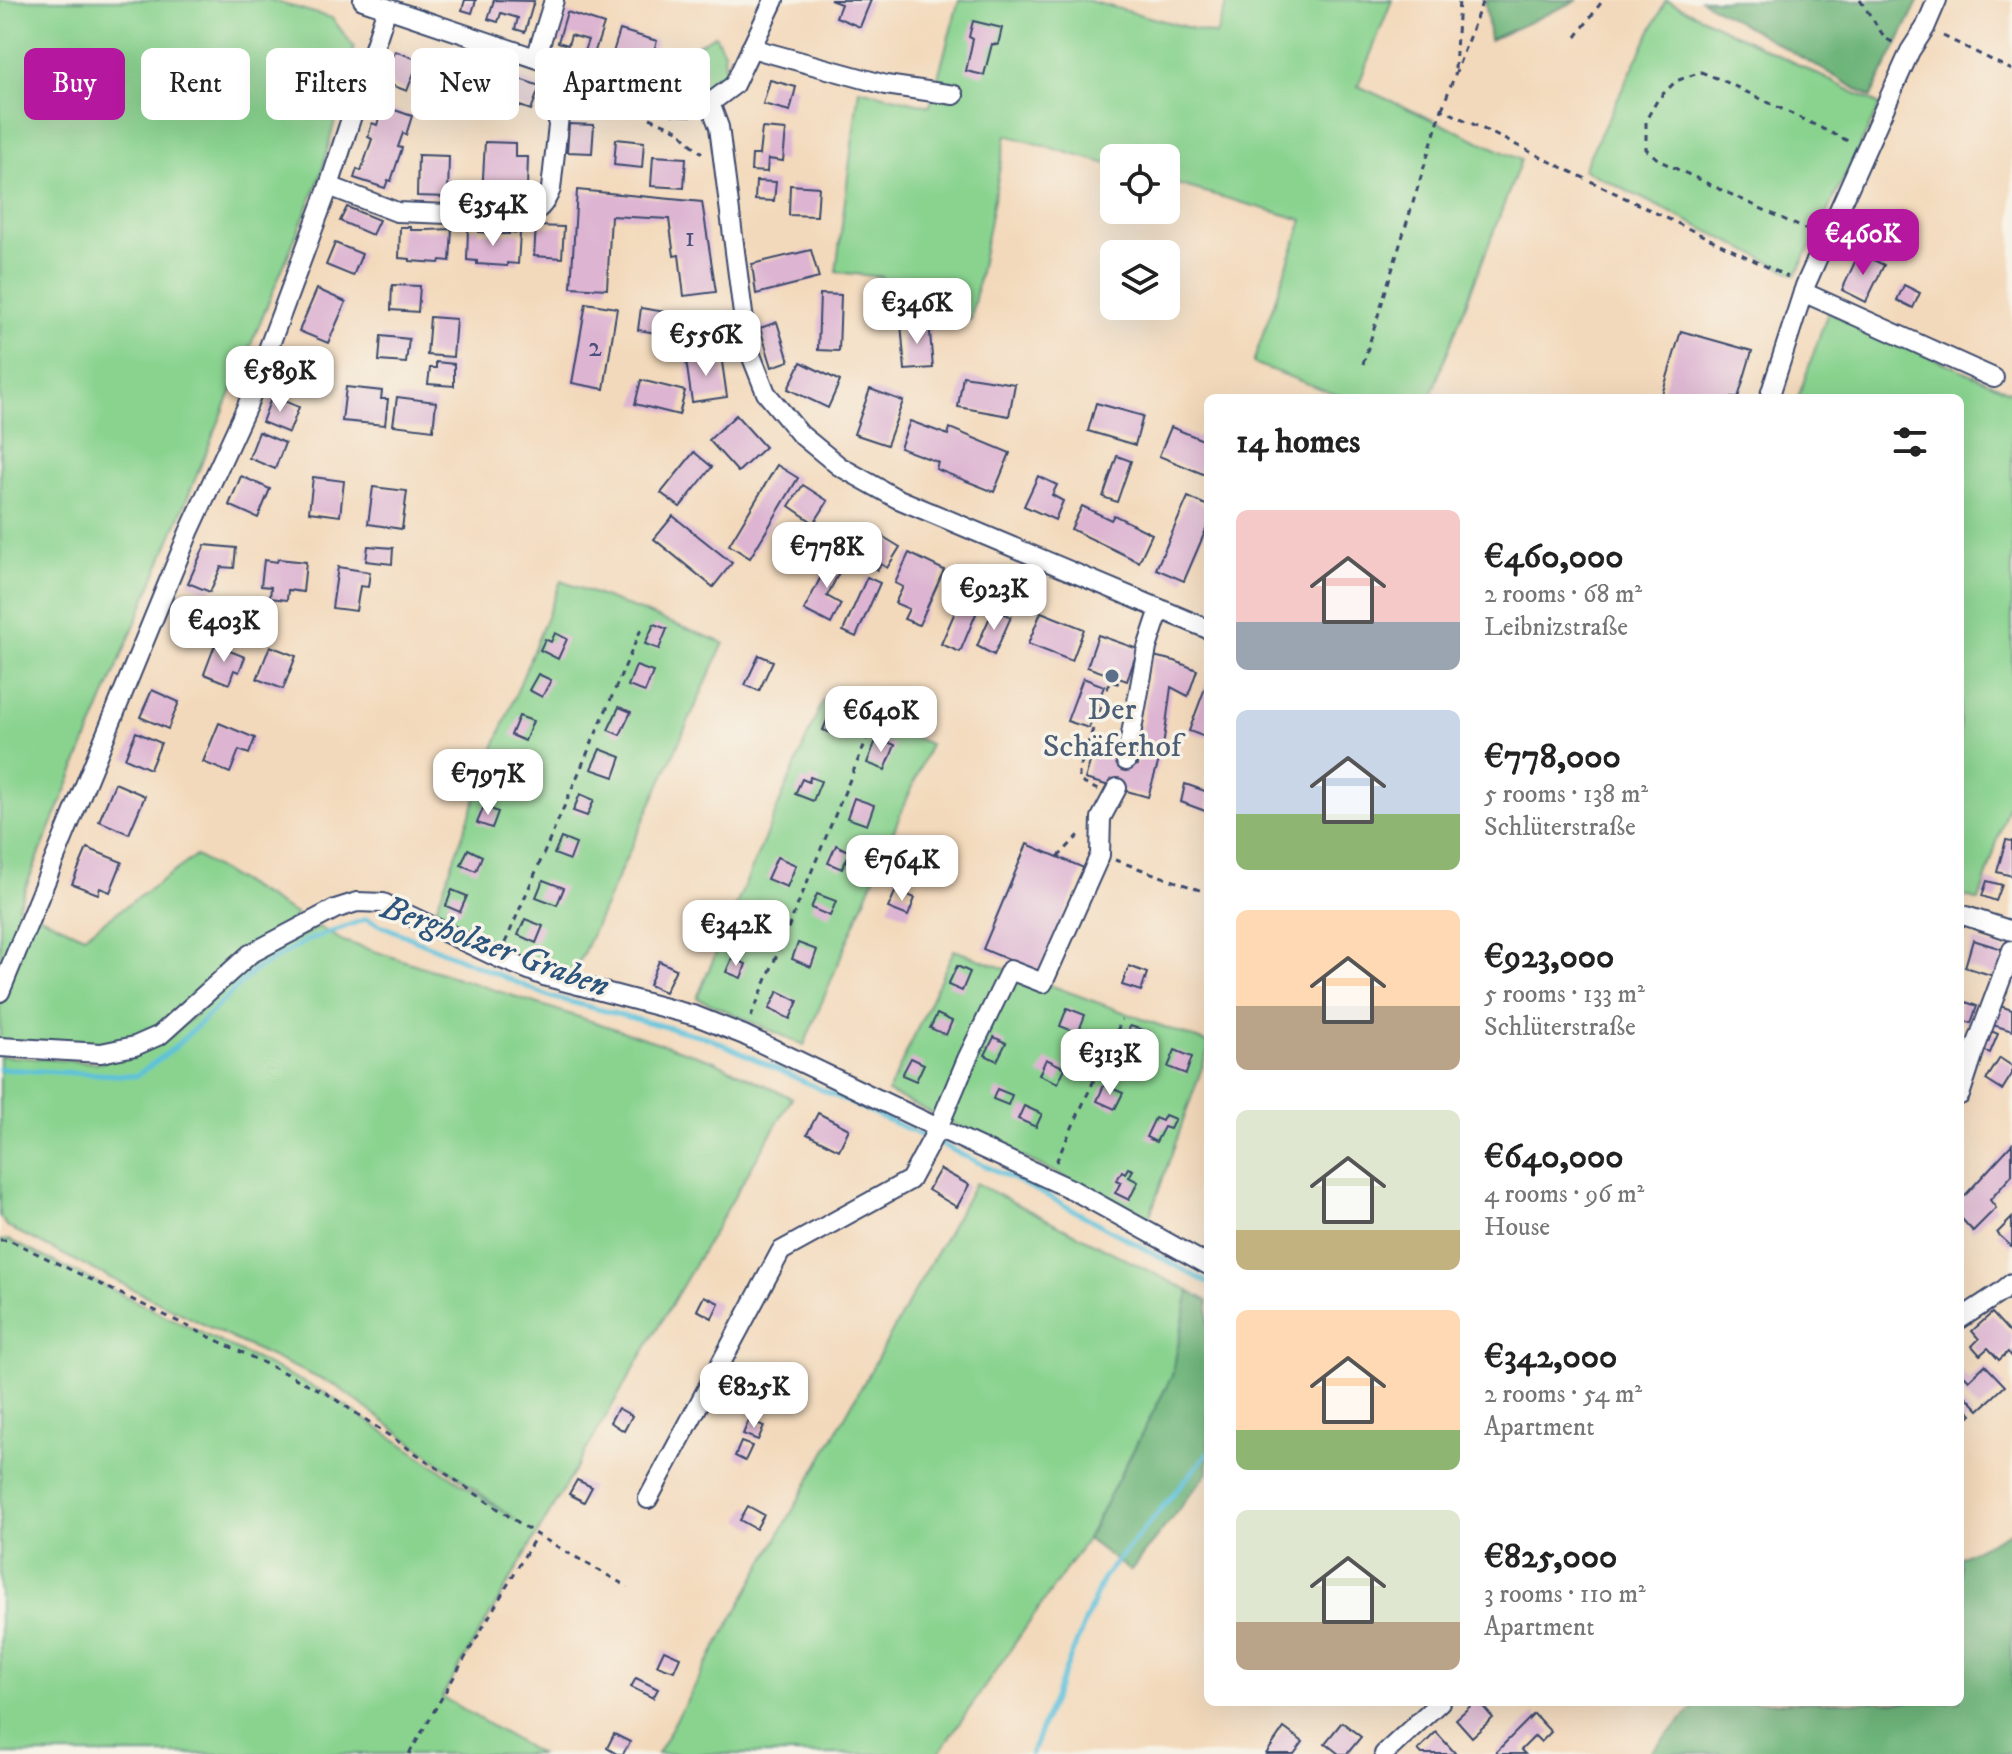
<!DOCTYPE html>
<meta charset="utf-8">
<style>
:root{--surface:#fff;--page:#f2f2f2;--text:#222;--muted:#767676;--accent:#b5179e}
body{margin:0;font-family:"IM FELL DW Pica",serif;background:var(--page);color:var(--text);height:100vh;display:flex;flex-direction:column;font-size:30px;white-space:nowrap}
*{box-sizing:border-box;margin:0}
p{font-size:26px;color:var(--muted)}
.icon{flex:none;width:44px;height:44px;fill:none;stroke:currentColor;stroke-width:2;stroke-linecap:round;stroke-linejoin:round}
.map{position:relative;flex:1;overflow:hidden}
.sheet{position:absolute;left:1204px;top:394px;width:760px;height:1312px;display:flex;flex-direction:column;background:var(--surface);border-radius:12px;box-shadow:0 8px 32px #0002}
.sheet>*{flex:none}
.banner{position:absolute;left:24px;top:48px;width:760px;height:72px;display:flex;gap:16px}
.buttons{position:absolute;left:1100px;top:144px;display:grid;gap:16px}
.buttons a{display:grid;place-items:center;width:80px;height:80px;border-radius:12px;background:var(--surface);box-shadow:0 8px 32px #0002;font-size:40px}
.price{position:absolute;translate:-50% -68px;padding:0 18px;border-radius:16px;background:#fff;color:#222;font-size:26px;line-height:52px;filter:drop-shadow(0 2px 4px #0008)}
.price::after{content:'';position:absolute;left:50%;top:48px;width:24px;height:18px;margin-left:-12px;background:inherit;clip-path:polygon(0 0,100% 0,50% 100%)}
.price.selected{background:var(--accent);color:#fff}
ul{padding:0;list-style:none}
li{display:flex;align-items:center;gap:24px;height:200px;padding:0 32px}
li span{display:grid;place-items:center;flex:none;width:224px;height:160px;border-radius:12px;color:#555}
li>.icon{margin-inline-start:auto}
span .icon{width:96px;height:96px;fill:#fffc;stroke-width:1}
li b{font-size:34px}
h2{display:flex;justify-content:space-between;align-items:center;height:96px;padding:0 32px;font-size:34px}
.pill{padding:0 28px;border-radius:12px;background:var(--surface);box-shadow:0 8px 32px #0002;font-size:28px;line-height:72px}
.pill.selected{background:var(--accent);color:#fff}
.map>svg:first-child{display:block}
.green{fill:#89d38f;stroke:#528176;stroke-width:2}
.forest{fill:#6eb57a;stroke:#44726c;stroke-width:2}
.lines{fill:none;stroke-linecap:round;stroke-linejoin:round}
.stream{stroke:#5dc1db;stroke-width:5}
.building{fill:#ddb4d2}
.minor-casing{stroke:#3b486c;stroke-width:22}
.path{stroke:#3b486c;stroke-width:3;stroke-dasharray:6 6;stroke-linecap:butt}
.minor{stroke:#fff;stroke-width:18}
.service-dot{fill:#5c6f8a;stroke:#f7f3e8;stroke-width:3}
.labels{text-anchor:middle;stroke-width:7;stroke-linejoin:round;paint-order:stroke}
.number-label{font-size:28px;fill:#4c507b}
.service-label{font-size:32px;fill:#4e5e75;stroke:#f7f3e8}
.water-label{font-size:34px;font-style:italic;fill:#2c547d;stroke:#f7f3e8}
</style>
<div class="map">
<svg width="2012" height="1754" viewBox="0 0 2012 1754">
<rect width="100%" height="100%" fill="#f7f3e8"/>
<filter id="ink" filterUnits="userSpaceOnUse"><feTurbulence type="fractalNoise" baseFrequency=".0125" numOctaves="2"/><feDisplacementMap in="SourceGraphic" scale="16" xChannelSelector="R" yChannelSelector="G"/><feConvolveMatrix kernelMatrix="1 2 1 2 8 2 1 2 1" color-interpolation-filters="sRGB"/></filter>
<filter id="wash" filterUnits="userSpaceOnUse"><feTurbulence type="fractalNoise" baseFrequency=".006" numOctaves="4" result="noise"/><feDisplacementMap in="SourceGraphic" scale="32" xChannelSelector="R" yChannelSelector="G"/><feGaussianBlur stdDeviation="1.8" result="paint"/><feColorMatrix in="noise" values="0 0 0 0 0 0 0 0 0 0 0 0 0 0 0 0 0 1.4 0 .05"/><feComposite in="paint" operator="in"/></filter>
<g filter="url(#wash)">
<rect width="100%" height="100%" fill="#f3d9bb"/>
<g class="green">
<polygon points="0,0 270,0 332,18 354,47 320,178 18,906 84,936 196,856 297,915 156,1028 132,1040 99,1044 0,1041"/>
<polygon points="959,0 1086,0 1216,35 1228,0 1392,0 1358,86 1521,160 1430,398 1345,398 1253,363 1303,220 1166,181 1166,158 1114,158 1114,166 1006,135 971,320 878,311 882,277 836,272 859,89 930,106"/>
<polygon points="1666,0 1880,105 1796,275 1583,169"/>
<path d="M 715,35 L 724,52 L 725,72 C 701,96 674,101 651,72 Z"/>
<polygon points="1828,312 2012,392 2012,792 1979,901 1960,895 1960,398 1798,398"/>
<polygon points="561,581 724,643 571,980 495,946 434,914 495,746"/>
<polygon points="823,700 930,744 804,1045 697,998"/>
<polygon points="319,927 343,941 712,1060 792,1098 442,1697 539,1754 0,1754 0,1241 9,1240 326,1393 516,1520 338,1387 233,1339 8,1227 0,1217 0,1056 99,1063 168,1039 257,958"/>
<polygon points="954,950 1208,1043 1208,1050 1149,1218 888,1092"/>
<polygon points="975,1183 1189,1291 1172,1376 1087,1539 938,1754 657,1754"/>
</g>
<g class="forest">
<polygon points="1485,0 1578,0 1490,40"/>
<polygon points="1701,0 1919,0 1871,97"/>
<polygon points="1189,1291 1208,1301 1208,1472 1130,1571 1087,1539 1172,1376"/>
<polygon points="2012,1531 2012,1754 1649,1754 1699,1702 1960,1702 1960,1557"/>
</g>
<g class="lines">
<g class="stream">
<polyline points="0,1069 136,1076 173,1049 254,971 306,941 366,919 551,997 709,1038 927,1138"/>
<polyline points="936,1142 1040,1192 1208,1283"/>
<polyline points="1031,1754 1103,1578 1208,1453"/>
</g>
</g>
<g id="blocks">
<g class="building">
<polygon points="465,0 476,0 472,13 462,10"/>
<polygon points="494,0 534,1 525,32 515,29 518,18 501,13 498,22 488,19"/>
<polygon points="830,0 871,0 860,27 836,17 841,4"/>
<polygon points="567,12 604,24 594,54 584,51 588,40 571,35 568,45 558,42"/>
<polygon points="973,21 1002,28 998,45 992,44 984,75 966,71 973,39 969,37"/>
<polygon points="620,30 657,41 647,72 637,69 641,58 624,53 621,62 611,59"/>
<polygon points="395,51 419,60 407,91 383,82"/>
<polygon points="462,67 483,74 468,116 447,109"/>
<polygon points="511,76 540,86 531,110 503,100"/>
<polygon points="770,80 796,87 790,111 763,104"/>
<polygon points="383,106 412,116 406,135 403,133 398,147 402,148 391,181 388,180 385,188 354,178 357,169 361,171 372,139 368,137 372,123 377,125"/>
<polygon points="569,124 594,125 592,153 567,152"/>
<polygon points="762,128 786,130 783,161 768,159 767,172 751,171 752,155 759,155"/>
<polygon points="616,139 644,142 642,168 614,165"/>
<polygon points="485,142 515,143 515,157 528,157 527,188 515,187 515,196 482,195"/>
<polygon points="418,155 449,156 448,197 417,196"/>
<polygon points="653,156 686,158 684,188 651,186"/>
<polygon points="756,181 776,182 774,201 755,200"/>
<polygon points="790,185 819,187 817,216 789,215"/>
<polygon points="577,190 702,202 716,292 684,296 679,255 674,256 669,219 611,216 607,289 571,287"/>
<polygon points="347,207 379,220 372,235 340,221"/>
<polygon points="536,226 564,227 562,258 534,256"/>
<polygon points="400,227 411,227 411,230 426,230 452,229 450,261 440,260 439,263 410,261 410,259 399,258"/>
<polygon points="468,229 479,230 479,232 501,234 509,234 509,232 520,233 518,264 507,263 507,266 477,264 477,261 467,260"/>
<polygon points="335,243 362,254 353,276 326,265"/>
<polygon points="811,250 819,278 756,294 752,264"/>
<polygon points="1859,253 1884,265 1866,302 1842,290"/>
<polygon points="392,285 420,286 418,312 391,310"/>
<polygon points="1904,285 1920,293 1913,308 1897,300"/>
<polygon points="317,289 346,302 328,343 299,331"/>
<polygon points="820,294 841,295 839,351 818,350"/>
<polygon points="586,303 617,308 604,389 572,383"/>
<polygon points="641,308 721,321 717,343 638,330"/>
<polygon points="430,317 456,319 453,357 427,355"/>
<polygon points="929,321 933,368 905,370 901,323"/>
<polygon points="777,322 789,361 772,367 760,328"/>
<polygon points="1681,331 1752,351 1738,398 1661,398"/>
<polygon points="381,336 409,339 406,363 379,361"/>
<polygon points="721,355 727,397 692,402 686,360"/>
<polygon points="285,358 312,370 301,395 274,383"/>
<polygon points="436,362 454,364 454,386 428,384 430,368 436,368"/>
<polygon points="801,362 840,381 828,408 788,389"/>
<polygon points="963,376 1015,384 1009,416 958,407"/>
<polygon points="641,380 685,391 679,415 635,404"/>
<polygon points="346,387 382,391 381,399 388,399 385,425 342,421"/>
<polygon points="870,389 903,401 887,445 854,434"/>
<polygon points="272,396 299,407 289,433 262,422"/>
<polygon points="397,397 436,402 433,430 393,425"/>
<polygon points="1096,403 1143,416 1135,445 1088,431"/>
<polygon points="736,415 765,447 738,472 709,440"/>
<polygon points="910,421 948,435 950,428 1010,453 994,492 936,469 938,462 900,448"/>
<polygon points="1171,427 1208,442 1208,476 1159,456"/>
<polygon points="259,432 285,443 275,469 249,458"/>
<polygon points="694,452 712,467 680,507 661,493"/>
<polygon points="1117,456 1131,461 1117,502 1103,497"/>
<polygon points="777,465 798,478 750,558 729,545"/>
<polygon points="241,476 270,489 258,518 229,505"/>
<polygon points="1038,476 1057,485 1052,495 1063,501 1055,520 1024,506"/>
<polygon points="313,477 344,481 340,516 309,512"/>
<polygon points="803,485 828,501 814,523 789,506"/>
<polygon points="373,487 407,491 402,529 368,524"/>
<polygon points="1188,497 1208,506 1208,525 1184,581 1156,569"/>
<polygon points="1082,506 1111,520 1114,515 1152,534 1139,562 1071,529"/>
<polygon points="673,516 732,563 713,587 654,539"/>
<polygon points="872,530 900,547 887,568 881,564 877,570 864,562 868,556 859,551"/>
<polygon points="205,545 236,548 234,568 221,567 210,592 188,583"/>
<polygon points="368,546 393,548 392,564 366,561"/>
<polygon points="835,549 848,555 827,596 841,604 831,624 804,610"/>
<polygon points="909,553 944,570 919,625 904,619 909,609 895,603 903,587 895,583"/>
<polygon points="278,559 306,562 303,592 288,590 287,600 270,598 271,587 261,586 264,560 277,562"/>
<polygon points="338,567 370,572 368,587 360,586 356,611 332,608"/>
<polygon points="867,577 880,583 856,637 843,631"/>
<polygon points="968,582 986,590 960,652 941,644"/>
<polygon points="185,606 210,616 200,642 175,632"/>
<polygon points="994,608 1011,617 994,655 977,646"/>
<polygon points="1041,612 1084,629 1072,661 1028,644"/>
<polygon points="654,624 667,629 659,649 645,644"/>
<polygon points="555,633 567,639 558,659 540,650 545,639 551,642"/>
<polygon points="1098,635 1138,649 1127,681 1087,667"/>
<polygon points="215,645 245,657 239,672 234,670 229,684 204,674"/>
<polygon points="270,646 296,656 283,689 257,679"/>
<polygon points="759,655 773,661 759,691 745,685"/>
<polygon points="1153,656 1175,661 1197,670 1188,696 1171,687 1163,747 1148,797 1085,779 1093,752 1137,765"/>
<polygon points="636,666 653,672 645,692 628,686"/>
<polygon points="538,674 551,680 542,697 529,690"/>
<polygon points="1083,678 1104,686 1089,728 1067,721"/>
<polygon points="1208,680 1208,738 1189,731"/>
<polygon points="152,690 179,702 168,729 140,717"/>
<polygon points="619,707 631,712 620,735 608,730"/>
<polygon points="831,711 848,719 840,737 823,730"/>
<polygon points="519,716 533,721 525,741 511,735"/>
<polygon points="219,723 255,738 249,754 239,750 230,773 203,762"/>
<polygon points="136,732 161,743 150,769 125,758"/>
<polygon points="877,738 895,745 885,770 867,763"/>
<polygon points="600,749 621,757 614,777 591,769"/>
<polygon points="502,763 517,768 509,789 494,783"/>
<polygon points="810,777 821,781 813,801 795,794 802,779 809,782"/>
<polygon points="115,783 145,796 129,834 99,821"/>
<polygon points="1185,784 1208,792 1208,812 1181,802"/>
<polygon points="580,794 594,800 587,816 573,811"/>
<polygon points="854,798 874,805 867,825 847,818"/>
<polygon points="484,806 498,812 492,828 477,823"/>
<polygon points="561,838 576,844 570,860 554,854"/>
<polygon points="2006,840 2012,841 2012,876 1997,872"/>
<polygon points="1027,844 1084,868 1040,973 983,949"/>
<polygon points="836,845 850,852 842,869 828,863"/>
<polygon points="87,848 122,862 110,892 100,888 98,894 72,884"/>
<polygon points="468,849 482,856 476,871 461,865"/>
<polygon points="777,857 796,865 787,887 767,879"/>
<polygon points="543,880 564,888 557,905 536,897"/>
<polygon points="1987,881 2002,885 1996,901 1982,896"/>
<polygon points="452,890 467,896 460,912 446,906"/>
<polygon points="896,890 915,898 908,916 888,908"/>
<polygon points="817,894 836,901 830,916 811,908"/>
<polygon points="752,903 776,912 768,933 744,925"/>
<polygon points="525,919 543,926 536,943 518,935"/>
<polygon points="1973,940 2005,950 1997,977 1965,967"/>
<polygon points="798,943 817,950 811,967 792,959"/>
<polygon points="732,958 746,964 741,978 726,972"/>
<polygon points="659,961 676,969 665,992 649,985"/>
<polygon points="957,966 970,972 962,991 948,985"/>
<polygon points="1129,966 1147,973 1141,991 1122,985"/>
<polygon points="778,991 798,1001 790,1019 769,1009"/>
<polygon points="1960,1000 1977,1006 1971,1023 1960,1019"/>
<polygon points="1997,1005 2012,1010 2012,1031 1990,1024"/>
<polygon points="1067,1008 1085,1015 1078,1033 1060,1026"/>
<polygon points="937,1014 952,1021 946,1035 930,1028"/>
<polygon points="1130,1026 1150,1032 1144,1053 1124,1047"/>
<polygon points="1989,1030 1998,1034 1990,1053 1983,1050"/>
<polygon points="994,1037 1006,1043 997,1061 985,1055"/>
<polygon points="1175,1050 1192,1057 1186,1074 1168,1067"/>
<polygon points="911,1058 924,1064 916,1081 902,1075"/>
<polygon points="2000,1058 2012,1066 2012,1074 2002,1090 1986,1080"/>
<polygon points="1046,1059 1065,1068 1058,1083 1039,1075"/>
<polygon points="1104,1085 1123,1093 1115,1109 1097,1101"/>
<polygon points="997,1089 1012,1095 1008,1105 993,1099"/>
<polygon points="1024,1106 1042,1114 1036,1127 1018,1119"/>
<polygon points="818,1113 849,1129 839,1150 807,1134"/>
<polygon points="1165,1115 1175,1119 1170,1129 1164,1127 1156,1142 1146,1137 1155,1118 1162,1121"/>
<polygon points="2012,1144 2012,1175 1990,1200 1996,1208 1973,1231 1960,1217 1960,1201"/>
<polygon points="1128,1168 1133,1170 1129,1177 1138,1182 1129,1200 1115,1193 1121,1182 1117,1180 1122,1171 1125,1173"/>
<polygon points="940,1169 969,1185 957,1207 928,1190"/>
<polygon points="2012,1218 2012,1247 1997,1233"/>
<polygon points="704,1296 719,1303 712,1318 697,1310"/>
<polygon points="1992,1313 2012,1335 2012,1357 2008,1352 1999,1360 1988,1348 1980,1355 1972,1346 1979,1339 1972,1331"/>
<polygon points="1985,1365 2005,1386 1979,1410 1960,1390 1960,1371 1969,1380"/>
<polygon points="1960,1401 1972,1415 1960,1426"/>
<polygon points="618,1408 632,1416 624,1431 610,1422"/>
<polygon points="749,1420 764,1426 758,1440 743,1434"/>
<polygon points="741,1442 752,1446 745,1461 735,1456"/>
<polygon points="577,1480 592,1487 584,1502 569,1494"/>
<polygon points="748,1506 764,1515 756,1529 740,1520"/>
<polygon points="664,1650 680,1657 674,1671 657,1665"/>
<polygon points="636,1678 658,1689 653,1698 631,1687"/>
<polygon points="1475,1702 1479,1702 1493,1718 1472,1737 1456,1719"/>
<polygon points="1534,1714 1551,1732 1541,1742 1535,1736 1521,1750 1525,1754 1498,1754 1496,1752"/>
<polygon points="1342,1722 1361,1737 1347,1754 1339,1754 1325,1743"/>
<polygon points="1284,1728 1303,1742 1294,1754 1266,1754"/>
<polygon points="1436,1732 1456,1754 1422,1754 1418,1750"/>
<polygon points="614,1734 630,1742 623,1754 617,1754 607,1748"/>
</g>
</g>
</g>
<g filter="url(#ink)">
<use href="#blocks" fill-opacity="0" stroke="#3b486c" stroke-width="2"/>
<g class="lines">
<g class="minor-casing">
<g id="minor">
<polyline points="363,0 675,105 693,106 710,103 734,85 774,0"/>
<polyline points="751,48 886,85 954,95"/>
<polyline points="536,58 554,0"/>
<polyline points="710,103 719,127 747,345 766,393 800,434 839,466 896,498 1208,629"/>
<path d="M 329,186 L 397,212 L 524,217 C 539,211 545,204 551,189 L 561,98 L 572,71"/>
<polyline points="1803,292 1994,378"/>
<polyline points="1769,398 1805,286 1910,51 1925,28 1937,0"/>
<polyline points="1126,761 1147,648 1160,609"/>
<polyline points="1960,914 2012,931"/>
<polyline points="0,992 189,532 247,406 329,186 387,8"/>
<polyline points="0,1047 101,1053 135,1046 160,1035 250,954 335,909 357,902 383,903 499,958 544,976 696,1016 744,1035 938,1128 1073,1190 1208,1265"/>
<polyline points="1960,1095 1976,1046 2012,950"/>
<polyline points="1960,1319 2001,1292 2012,1283"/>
<polyline points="648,1499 781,1251 910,1180 938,1128 967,1059 1010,970 1043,983 1100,855 1101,818 1117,788"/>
<polyline points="1384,1754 1440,1702"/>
</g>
</g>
<g class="path">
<polyline points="1860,0 1885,38 1896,44"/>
<polyline points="1943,36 2012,70"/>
<polyline points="1576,37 1603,0"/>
<polyline points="1455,69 1459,0"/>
<polyline points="1442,109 1483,0"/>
<polyline points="650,118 678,130 690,143 702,153"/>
<polyline points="1809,231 1660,161 1646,149 1646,120 1658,99 1676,81 1701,72 1724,81 1850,142"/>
<polyline points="1363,364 1442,109 1788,277"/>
<polyline points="1087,746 1110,681 1124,685"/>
<polyline points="1098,790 1079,781 1079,771 1087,746 1110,752"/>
<polyline points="1058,857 1082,832"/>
<polyline points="1115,860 1208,893"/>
<polyline points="505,943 642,627"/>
<polyline points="751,1017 868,736"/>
<polyline points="1056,1162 1122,1020"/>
<polyline points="0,1240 9,1240 326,1393 537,1535 628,1587"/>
<polyline points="409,1754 536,1536"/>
</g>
<use href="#minor" class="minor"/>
</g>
</g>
<circle class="service-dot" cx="1112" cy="676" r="8"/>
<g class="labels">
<g class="number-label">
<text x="690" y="246">1</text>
<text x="595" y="356">2</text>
</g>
<g class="service-label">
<text x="1112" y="719">Der<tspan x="1112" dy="37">Schäferhof</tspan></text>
</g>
<g class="water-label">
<text transform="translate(496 945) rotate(20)" y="12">Bergholzer Graben</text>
</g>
</g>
</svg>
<div class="buttons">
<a><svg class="icon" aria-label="locate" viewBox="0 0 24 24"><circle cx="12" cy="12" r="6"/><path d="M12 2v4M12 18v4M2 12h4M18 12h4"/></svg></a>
<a><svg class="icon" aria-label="layers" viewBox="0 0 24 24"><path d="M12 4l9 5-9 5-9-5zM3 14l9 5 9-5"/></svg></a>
</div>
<b class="price" style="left:493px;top:248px">€354K</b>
<b class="price selected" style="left:1863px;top:277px">€460K</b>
<b class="price" style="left:917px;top:346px">€346K</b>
<b class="price" style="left:706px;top:378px">€556K</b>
<b class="price" style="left:280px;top:414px">€589K</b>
<b class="price" style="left:827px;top:590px">€778K</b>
<b class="price" style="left:994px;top:632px">€923K</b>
<b class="price" style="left:224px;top:664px">€403K</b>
<b class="price" style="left:881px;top:754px">€640K</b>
<b class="price" style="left:488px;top:817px">€797K</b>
<b class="price" style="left:902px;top:903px">€764K</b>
<b class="price" style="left:736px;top:968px">€342K</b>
<b class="price" style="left:1110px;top:1097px">€313K</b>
<b class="price" style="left:754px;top:1430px">€825K</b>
<div class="banner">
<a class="pill selected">Buy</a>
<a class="pill">Rent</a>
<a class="pill">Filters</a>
<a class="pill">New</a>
<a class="pill">Apartment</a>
</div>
<section class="sheet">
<h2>14 homes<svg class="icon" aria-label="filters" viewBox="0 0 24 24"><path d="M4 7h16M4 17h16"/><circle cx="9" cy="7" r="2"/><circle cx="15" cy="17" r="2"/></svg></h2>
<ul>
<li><span style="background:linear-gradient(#f6c9c9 70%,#9aa5b1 0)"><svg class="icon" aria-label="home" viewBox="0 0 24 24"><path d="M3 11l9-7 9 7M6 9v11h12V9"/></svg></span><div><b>€460,000</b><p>2 rooms · 68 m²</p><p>Leibnizstraße</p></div></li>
<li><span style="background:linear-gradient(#c9d6e8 65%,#8fb573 0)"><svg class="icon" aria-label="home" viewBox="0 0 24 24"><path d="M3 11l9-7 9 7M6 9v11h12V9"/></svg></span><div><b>€778,000</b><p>5 rooms · 138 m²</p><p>Schlüterstraße</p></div></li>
<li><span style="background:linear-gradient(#ffd9b3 60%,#b9a48a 0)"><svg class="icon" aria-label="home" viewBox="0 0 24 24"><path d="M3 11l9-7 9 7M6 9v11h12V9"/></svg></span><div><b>€923,000</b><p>5 rooms · 133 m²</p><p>Schlüterstraße</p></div></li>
<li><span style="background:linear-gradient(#dfe7d0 75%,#c2b280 0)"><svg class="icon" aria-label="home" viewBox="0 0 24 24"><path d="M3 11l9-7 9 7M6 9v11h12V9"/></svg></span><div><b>€640,000</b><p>4 rooms · 96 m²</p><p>House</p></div></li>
<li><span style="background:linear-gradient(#ffd9b3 75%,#8fb573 0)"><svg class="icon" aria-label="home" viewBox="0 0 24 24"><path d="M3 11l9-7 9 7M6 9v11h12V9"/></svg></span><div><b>€342,000</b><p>2 rooms · 54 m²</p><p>Apartment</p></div></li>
<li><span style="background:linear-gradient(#dfe7d0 70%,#b9a48a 0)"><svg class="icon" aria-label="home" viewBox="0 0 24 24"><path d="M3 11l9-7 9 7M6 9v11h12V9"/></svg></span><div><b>€825,000</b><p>3 rooms · 110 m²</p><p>Apartment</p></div></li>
</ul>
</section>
</div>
